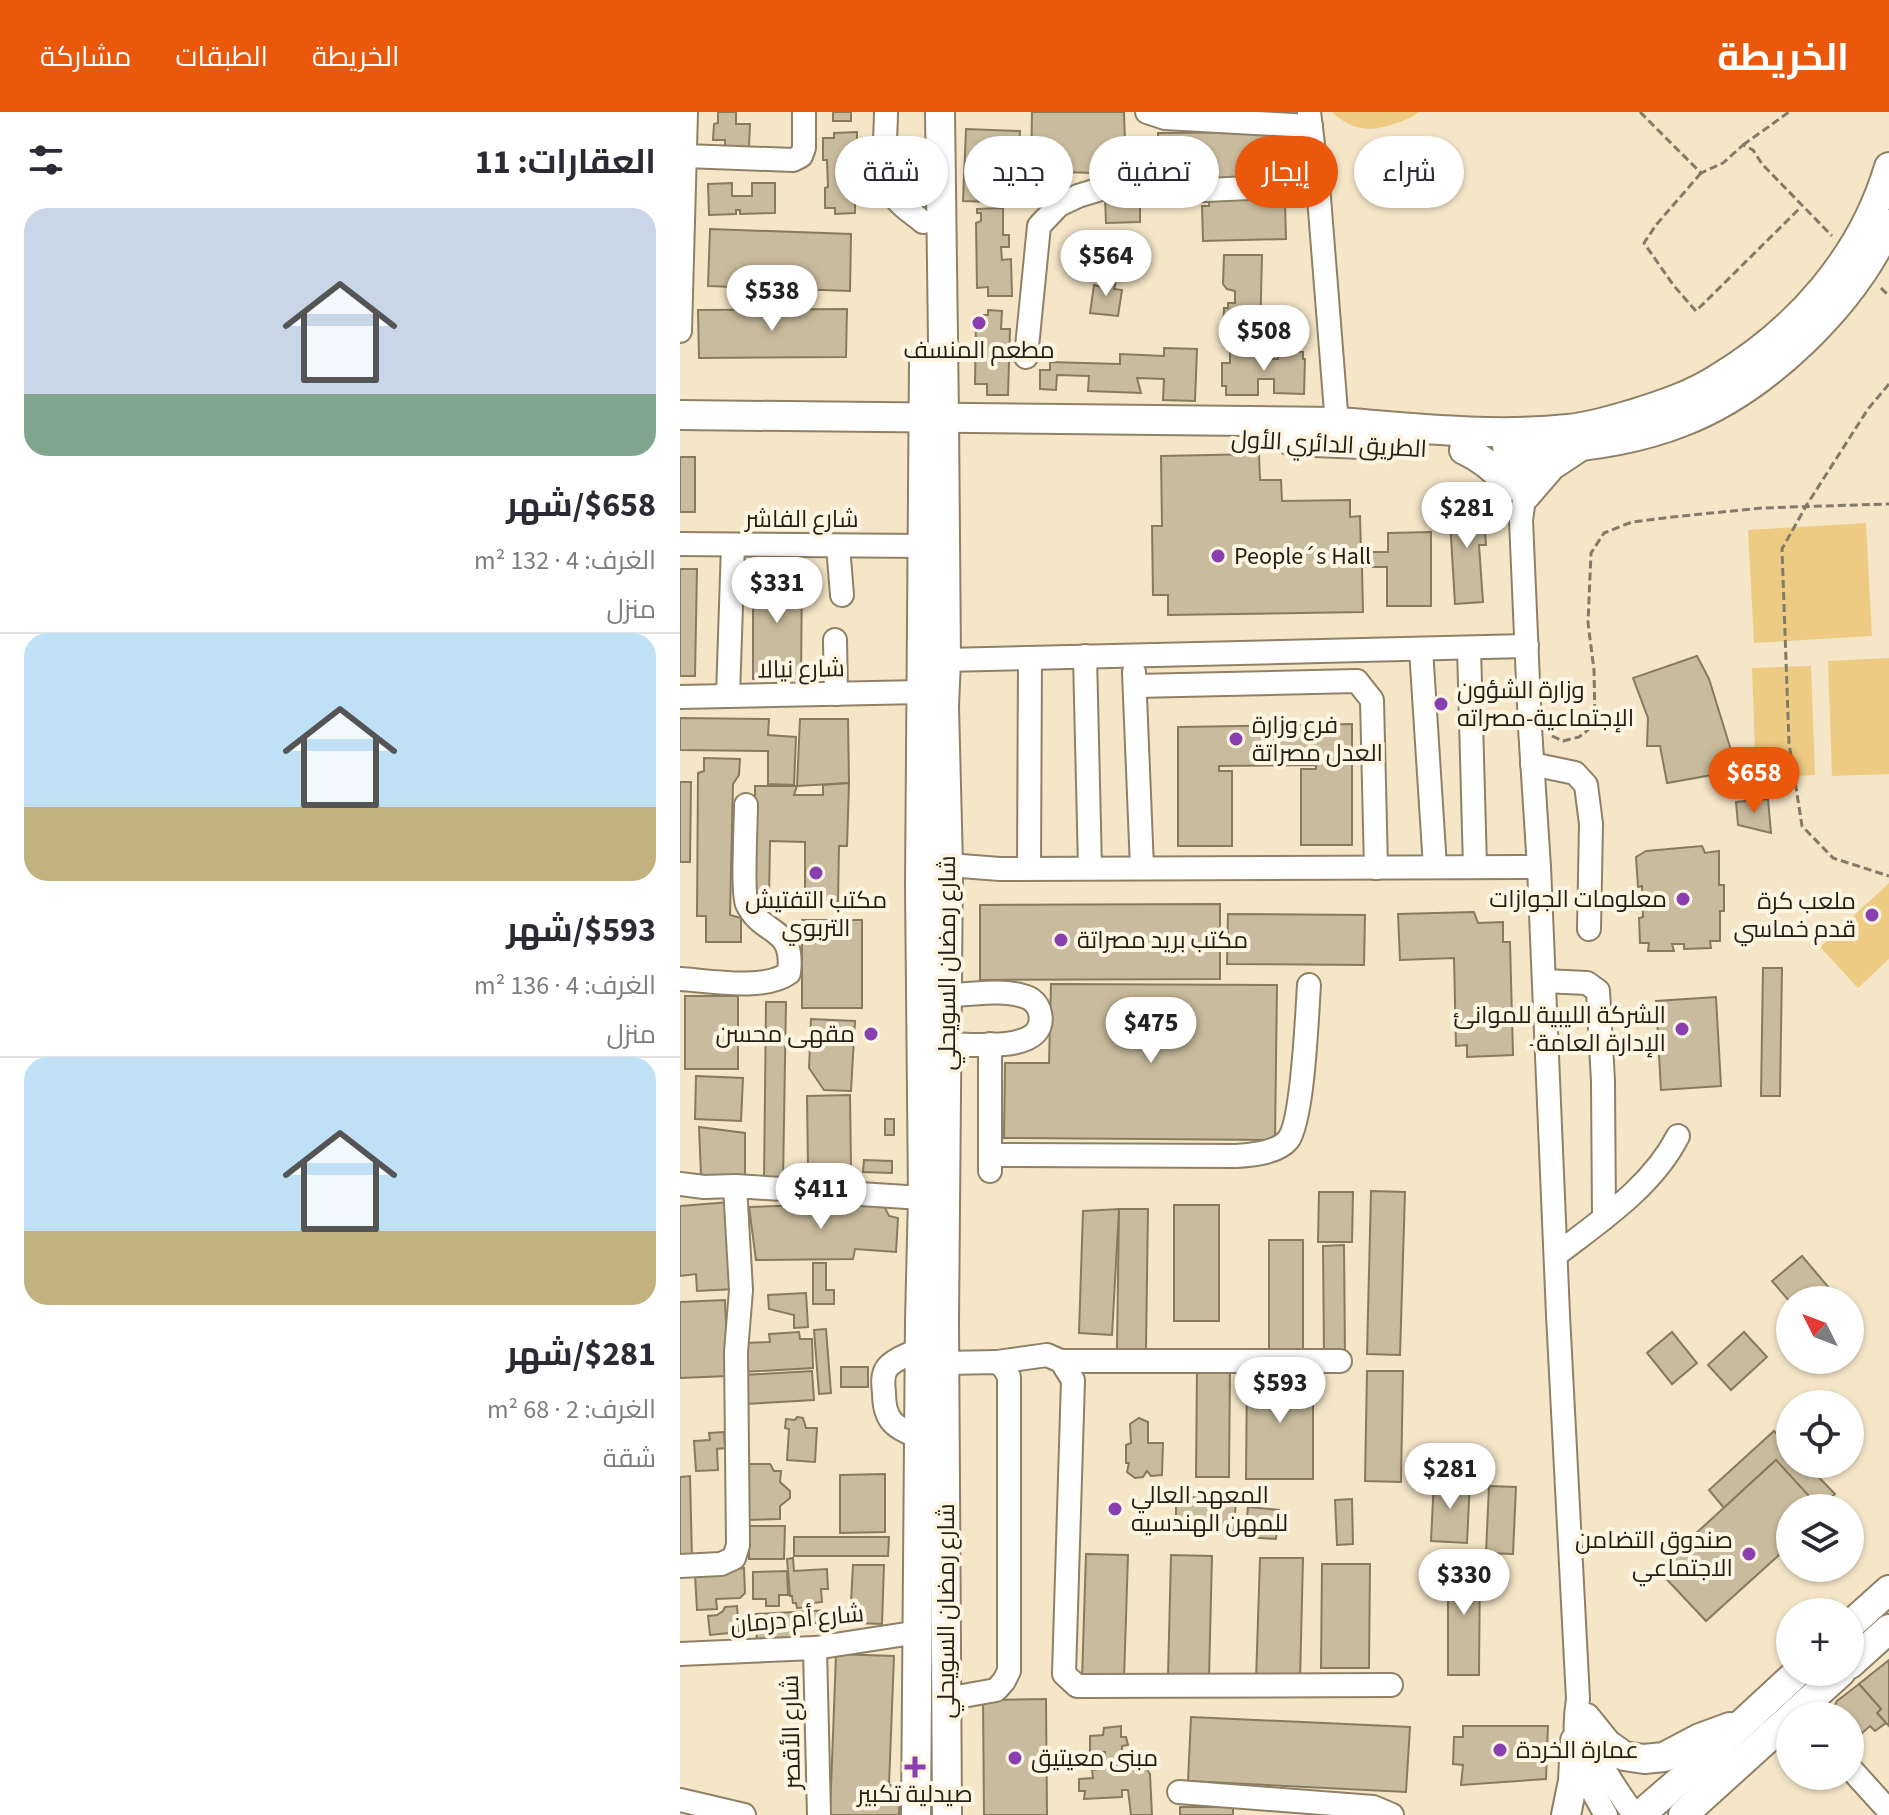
<!DOCTYPE html>
<html lang="ar">
<meta charset="utf-8">
<style>
:root{--surface:#fff;--page:#f2f2f3;--text:#2b2b33;--muted:#7c7c81;--line:#e1e1e2;--accent:#ea580c}
body{margin:0;font-family:"Source Sans 3",Cairo,sans-serif;background:var(--page);color:var(--text);direction:rtl;height:100vh;display:flex;flex-direction:column;font-size:30px;white-space:nowrap}
*{box-sizing:border-box;margin:0}
p{font-size:26px;color:var(--muted)}
.icon{flex:none;width:44px;height:44px;fill:none;stroke:currentColor;stroke-width:2;stroke-linecap:round;stroke-linejoin:round}
.map{position:relative;flex:1;overflow:hidden;direction:ltr}
.sheet{display:flex;flex-direction:column;background:var(--surface);width:680px}
.sheet>*{flex:none}
.guide{position:absolute;left:24px;top:24px;width:760px;height:72px;direction:rtl;display:flex;gap:16px}
.needle{width:52px;rotate:312deg}
.buttons{position:absolute;left:1096px;top:1174px;display:grid;gap:16px}
.buttons a{display:grid;place-items:center;width:88px;height:88px;border-radius:50%;background:var(--surface);box-shadow:0 2px 6px #0004;font-size:40px}
.price{position:absolute;translate:-50% -68px;padding:0 18px;border-radius:28px;background:#fff;color:#222;font-size:26px;line-height:52px;filter:drop-shadow(0 2px 4px #0008)}
.price::after{content:'';position:absolute;left:50%;top:48px;width:24px;height:18px;margin-left:-12px;background:inherit;clip-path:polygon(0 0,100% 0,50% 100%)}
.price.active{background:var(--accent);color:#fff}
ul{padding:0;list-style:none}
li{display:grid;align-content:center;gap:16px;height:424px;padding:0 24px}
li+li{border-top:2px solid var(--line)}
li span{display:grid;place-items:center;height:248px;border-radius:24px;color:#555}
li>.icon{margin-inline-start:auto}
span .icon{width:144px;height:144px;fill:#fffc;stroke-width:1}
li b{font-size:34px}
h2{display:flex;justify-content:space-between;align-items:center;height:96px;padding:0 24px;font-size:34px}
.chip{padding:0 28px;border-radius:36px;background:var(--surface);box-shadow:0 2px 6px #0004;font-size:28px;line-height:72px}
.chip.active{background:var(--accent);color:#fff}
header{display:flex;align-items:center;gap:48px;box-sizing:border-box;height:112px;padding:0 40px;background:var(--accent);color:#fff}
header strong{font-size:38px}
nav{display:flex;gap:44px;margin-inline-start:auto;font-size:28px}
main{display:flex;flex:1;min-height:0}
.map>svg:first-child{display:block}
.green{fill:#eecb83}
.building{fill:#c9bb9d;stroke:#877a5e;stroke-width:2}
.lines{fill:none;stroke-linecap:round;stroke-linejoin:round}
.minor-casing{stroke:#8f8166;stroke-width:26}
.major-casing{stroke:#8f8166;stroke-width:32}
.path{stroke:#857a67;stroke-width:3;stroke-dasharray:8 4;stroke-linecap:butt}
.minor{stroke:#fff;stroke-width:22}
.major{stroke:#fff;stroke-width:28}
.poi-dot{fill:#8a3fb1;stroke:#fdf4e2;stroke-width:3}
.labels{text-anchor:middle;stroke-width:8;stroke-linejoin:round;paint-order:stroke}
.poi-label{font-size:24px;fill:#241e13;stroke:#fdf4e2;text-anchor:start}
.street-label{font-size:24px;fill:#241e13;stroke:#fdf4e2}
</style>
<header>
<strong>الخريطة</strong>
<nav><a>الخريطة</a><a>الطبقات</a><a>مشاركة</a></nav>
</header>
<main>
<div class="map">
<svg width="1209" height="1703" viewBox="0 0 1209 1703">
<rect width="100%" height="100%" fill="#f5e6c8"/>
<g class="green">
<path d="M 652,0 L 739,0 C 732,6 725,8 717,11 C 690,20 674,20 652,0 Z"/>
<polygon points="1186,411 1192,524 1074,531 1068,418"/>
<polygon points="1209,546 1209,662 1152,664 1148,549"/>
<polygon points="1131,554 1135,663 1076,666 1072,556"/>
<polygon points="1209,771 1209,847 1178,876 1140,835"/>
</g>
<g class="building">
<polygon points="38,0 56,0 56,12 70,12 69,35 45,35 45,28 33,28 34,12 38,11"/>
<rect x="153" y="0" width="18" height="9"/>
<polygon points="352,0 444,0 446,62 351,59"/>
<polygon points="286,17 340,19 337,91 283,89"/>
<polygon points="177,20 177,43 169,44 169,64 175,64 175,101 155,102 155,96 145,96 145,76 148,75 147,48 143,48 143,26 154,26 154,21"/>
<polygon points="605,20 605,66 479,67 478,21"/>
<polygon points="52,71 52,84 72,84 72,71 95,71 95,101 60,102 60,98 56,98 56,102 29,103 28,72"/>
<polygon points="460,85 460,110 426,111 425,86"/>
<polygon points="590,86 590,90 605,89 606,127 523,129 522,94 529,94 529,88"/>
<polygon points="323,96 323,123 329,123 329,135 321,135 322,148 331,147 332,184 308,184 308,175 297,176 296,111 301,109 301,101 297,101 297,97"/>
<polygon points="30,117 171,122 170,179 28,174"/>
<polygon points="544,143 582,143 580,225 543,224 544,196 548,196 548,191 555,191 555,179 547,177 543,172"/>
<polygon points="424,162 437,164 434,177 442,178 438,204 410,201 414,173 422,175"/>
<polygon points="167,197 166,245 19,246 18,198"/>
<polygon points="308,198 322,199 321,217 330,217 328,283 307,283 307,272 295,272 296,203 308,203"/>
<polygon points="484,236 517,237 515,289 483,288 484,267 457,266 461,281 408,279 409,264 377,263 376,278 360,277 360,258 370,258 370,250 440,252 440,242 484,244"/>
<polygon points="550,239 579,240 581,247 598,247 598,239 623,240 623,247 625,247 624,282 594,281 594,267 578,267 578,283 546,283 546,274 542,274 542,251 550,251"/>
<polygon points="579,342 580,368 601,368 602,389 670,388 670,405 680,404 681,440 708,440 708,421 751,420 751,494 707,494 707,455 682,455 683,500 488,503 488,483 473,483 472,414 482,414 481,344"/>
<rect x="0" y="345" width="15" height="55"/>
<polygon points="803,389 806,433 799,433 803,490 775,492 769,392"/>
<polygon points="0,457 17,457 15,564 0,564"/>
<polygon points="73,460 122,460 121,567 73,567"/>
<polygon points="1017,544 1029,567 1055,651 1049,660 987,671 980,634 967,634 968,606 953,566"/>
<polygon points="0,606 89,607 88,623 116,625 114,673 88,672 88,639 0,638"/>
<polygon points="120,607 168,607 169,671 117,674"/>
<polygon points="672,612 672,733 621,733 621,657 636,657 636,653 539,654 539,659 552,659 552,734 498,734 498,615"/>
<polygon points="24,646 60,647 59,663 53,672 50,803 61,806 61,830 26,830 26,804 17,804 18,661 24,659"/>
<polygon points="0,670 11,670 10,750 0,750"/>
<polygon points="169,671 167,734 159,734 158,789 125,788 125,730 90,729 89,787 74,787 75,674 117,674 114,683 143,683 143,673"/>
<polygon points="1088,687 1091,721 1058,713 1056,690"/>
<polygon points="1022,734 1025,741 1039,739 1039,773 1044,773 1044,799 1040,799 1040,829 1030,829 1031,836 1004,837 1004,832 992,832 994,839 968,839 969,831 960,831 959,806 963,805 962,774 958,775 956,745 966,739"/>
<polygon points="540,792 540,867 300,868 300,793"/>
<polygon points="794,800 798,811 823,810 823,830 830,830 833,943 787,945 787,933 776,934 774,846 720,848 718,802"/>
<polygon points="548,802 685,803 684,853 547,852"/>
<rect x="122" y="808" width="60" height="88"/>
<polygon points="1083,856 1102,856 1100,984 1081,984"/>
<polygon points="371,872 597,873 595,1028 324,1026 325,951 369,951"/>
<rect x="5" y="884" width="53" height="73"/>
<polygon points="1036,885 1041,974 981,978 976,889"/>
<polygon points="86,890 106,890 103,1069 84,1069"/>
<polygon points="131,907 175,909 171,979 144,978 129,956"/>
<polygon points="16,964 63,966 61,1009 15,1007"/>
<polygon points="170,983 171,1056 128,1057 127,984"/>
<rect x="205" y="1007" width="9" height="16"/>
<polygon points="19,1015 65,1021 65,1067 21,1063"/>
<polygon points="184,1048 212,1049 212,1061 183,1060"/>
<polygon points="691,1079 725,1080 720,1243 687,1242"/>
<polygon points="639,1080 673,1080 672,1130 638,1130"/>
<polygon points="50,1090 56,1177 17,1179 16,1162 0,1164 0,1094"/>
<polygon points="164,1092 204,1094 209,1104 218,1106 216,1140 175,1137 173,1147 76,1148 69,1095"/>
<rect x="494" y="1093" width="45" height="116"/>
<polygon points="439,1097 468,1097 466,1237 437,1237"/>
<polygon points="439,1097 432,1223 399,1221 403,1099"/>
<rect x="589" y="1128" width="34" height="113"/>
<polygon points="664,1133 665,1243 644,1243 643,1134"/>
<polygon points="1122,1144 1155,1183 1149,1188 1110,1188 1110,1190 1092,1169"/>
<polygon points="133,1151 146,1151 146,1178 154,1178 154,1192 133,1192"/>
<polygon points="126,1181 128,1215 114,1216 114,1203 89,1197 88,1183"/>
<polygon points="45,1188 48,1264 0,1266 0,1190"/>
<polygon points="146,1217 151,1281 139,1282 134,1218"/>
<polygon points="119,1220 120,1227 132,1227 133,1256 63,1260 62,1231 90,1230 89,1222"/>
<polygon points="992,1220 1017,1251 992,1272 967,1241"/>
<polygon points="1064,1220 1087,1245 1051,1278 1028,1253"/>
<rect x="161" y="1255" width="27" height="20"/>
<polygon points="517,1255 550,1255 549,1365 516,1365"/>
<polygon points="567,1258 633,1258 633,1367 566,1367"/>
<polygon points="132,1259 134,1288 66,1292 64,1263"/>
<polygon points="687,1259 723,1259 721,1370 685,1369"/>
<polygon points="117,1305 123,1306 126,1316 137,1316 135,1350 107,1348 109,1317 105,1316 106,1307 115,1308"/>
<polygon points="459,1306 468,1310 468,1331 483,1331 482,1363 471,1364 467,1359 463,1365 455,1366 447,1360 449,1351 446,1351 446,1333 451,1331 450,1312"/>
<polygon points="1094,1319 1110,1335 1110,1352 1126,1352 1155,1382 1139,1396 1096,1348 1044,1396 1029,1378"/>
<polygon points="44,1320 45,1336 37,1337 38,1358 16,1359 14,1329 30,1328 29,1321"/>
<polygon points="1096,1348 1140,1396 1110,1396 1110,1433 1026,1509 977,1457"/>
<polygon points="66,1352 90,1352 94,1359 101,1359 100,1370 110,1379 110,1386 100,1394 100,1407 66,1408"/>
<polygon points="205,1362 205,1420 160,1421 160,1363"/>
<polygon points="10,1364 12,1447 0,1447 0,1365"/>
<polygon points="754,1367 790,1369 787,1431 751,1429"/>
<polygon points="809,1374 836,1375 833,1442 806,1441"/>
<polygon points="496,1385 556,1386 554,1419 496,1419"/>
<polygon points="672,1387 673,1432 657,1433 655,1388"/>
<polygon points="568,1395 599,1398 596,1427 565,1425"/>
<polygon points="69,1414 105,1414 104,1447 69,1447"/>
<polygon points="114,1425 209,1425 208,1444 114,1444"/>
<polygon points="406,1442 448,1443 444,1568 402,1567"/>
<polygon points="491,1443 532,1444 529,1566 488,1565"/>
<polygon points="113,1446 114,1459 147,1457 148,1477 141,1477 142,1490 134,1491 134,1495 117,1496 116,1491 113,1491 112,1484 110,1484 107,1447"/>
<polygon points="580,1446 623,1446 620,1570 576,1569"/>
<polygon points="768,1448 800,1448 799,1563 768,1563"/>
<polygon points="642,1452 690,1452 689,1556 641,1556"/>
<polygon points="173,1453 204,1453 202,1512 176,1511 176,1492 171,1491"/>
<polygon points="64,1456 65,1481 60,1486 36,1487 37,1497 17,1498 15,1463 40,1457"/>
<polygon points="107,1459 108,1483 99,1483 99,1494 86,1494 86,1487 73,1487 73,1460"/>
<polygon points="57,1494 59,1520 30,1523 28,1504 37,1503 43,1499 45,1495"/>
<polygon points="149,1498 149,1510 113,1512 114,1526 77,1536 76,1502"/>
<polygon points="156,1542 214,1544 209,1673 220,1673 219,1703 150,1703"/>
<polygon points="1209,1548 1209,1614 1197,1601 1201,1597 1179,1572"/>
<polygon points="1179,1572 1201,1597 1197,1601 1206,1611 1195,1619 1190,1614 1173,1629 1170,1625 1170,1604 1153,1604 1151,1601 1157,1589"/>
<polygon points="366,1587 367,1703 304,1703 303,1588"/>
<polygon points="511,1605 730,1615 726,1680 508,1669"/>
<polygon points="441,1614 441,1625 446,1625 448,1633 442,1634 442,1647 460,1647 470,1662 472,1703 451,1703 448,1678 442,1678 442,1685 404,1687 405,1679 399,1679 399,1667 413,1666 412,1658 426,1656 425,1640 410,1641 410,1624 423,1623 424,1616"/>
<polygon points="783,1614 868,1614 866,1667 781,1673 783,1653 773,1652 774,1625 783,1625"/>
<rect x="500" y="1695" width="53" height="8"/>
</g>
<g class="lines">
<g class="minor-casing">
<g id="minor">
<path d="M 206,0 C 206,28 199,66 218,89 C 225,97 235,103 243,110"/>
<polyline points="467,0 485,6 631,14"/>
<polyline points="629,0 638,73 658,325"/>
<polyline points="5,44 113,48 121,44 124,36 124,0"/>
<polyline points="0,219 6,0"/>
<polyline points="346,245 359,114 379,93 398,84 424,76 503,79 638,73"/>
<polyline points="822,320 830,377"/>
<path d="M 844,321 L 847,366 L 841,408 L 850,616 L 859,755 L 878,1203 L 898,1587 C 890,1638 901,1660 926,1703"/>
<polyline points="0,432 243,434"/>
<polyline points="158,434 162,483"/>
<polyline points="155,528 156,582"/>
<polyline points="789,536 795,755"/>
<polyline points="741,537 755,755"/>
<polyline points="405,544 410,756"/>
<polyline points="266,548 847,534"/>
<polyline points="454,560 462,756"/>
<polyline points="455,574 677,569 692,588 696,756"/>
<polyline points="48,584 53,433"/>
<polyline points="0,585 242,580"/>
<polyline points="852,652 895,661 906,673 911,712 909,817"/>
<polyline points="268,753 320,757 859,755"/>
<polyline points="349,756 350,546"/>
<path d="M 0,867 C 30,869 84,879 109,861 C 115,813 83,825 67,792 C 62,781 66,710 66,693"/>
<polyline points="864,869 907,871 918,879 923,969 924,1106"/>
<path d="M 267,932 C 292,932 369,942 360,901 C 358,892 352,886 343,884 C 320,877 292,883 268,883"/>
<polyline points="310,932 310,1059"/>
<path d="M 310,1043 L 556,1044 C 572,1043 597,1041 608,1028 C 623,1009 627,902 629,873"/>
<polyline points="0,1072 24,1075 55,1074 258,1087"/>
<path d="M 876,1143 C 920,1109 972,1075 998,1024"/>
<polyline points="381,1249 660,1249"/>
<polyline points="317,1250 367,1243 381,1249 393,1268 384,1562 397,1574 711,1573"/>
<polyline points="265,1251 317,1250 325,1257 329,1265 329,1559 324,1569 316,1578 266,1587"/>
<path d="M 240,1326 C 215,1315 204,1310 204,1281 C 203,1272 202,1263 207,1256 C 214,1247 230,1242 240,1237"/>
<polyline points="0,1454 41,1452 54,1446 58,1433 56,1240 61,1178 55,1074"/>
<polyline points="135,1536 139,1703"/>
<polyline points="0,1542 135,1536 239,1520"/>
<path d="M 907,1610 C 914,1648 933,1672 954,1703"/>
<polyline points="1170,1656 1209,1699"/>
<polyline points="499,1680 693,1695 712,1703"/>
<polyline points="0,1688 64,1703"/>
</g>
</g>
<g class="major-casing">
<g id="major">
<polyline points="260,0 264,305 266,548 264,594 268,753 264,1210 267,1703"/>
<path d="M 0,303 L 658,310 C 734,316 812,325 888,317 C 910,315 932,308 953,302 C 982,293 1012,283 1037,267 C 1117,219 1182,146 1209,55"/>
<polyline points="611,329 706,333"/>
<path d="M 784,338 C 802,346 816,358 829,373"/>
<path d="M 859,338 C 907,335 957,328 1002,310 C 1085,278 1173,193 1209,112"/>
<polyline points="846,383 871,354 898,336"/>
<polyline points="1170,1513 1209,1478"/>
<polyline points="1170,1552 1209,1517"/>
<polyline points="1112,1604 1161,1560"/>
<polyline points="906,1606 927,1632 944,1644 964,1647 984,1645 1020,1626 1050,1615"/>
<polyline points="236,1703 240,1209 243,1085 240,773 244,249"/>
<polyline points="886,1703 893,1669 895,1629"/>
<polyline points="960,1703 1011,1659 1118,1560"/>
<polyline points="1003,1703 1110,1606"/>
</g>
</g>
<g class="path">
<polyline points="960,0 1021,61 1043,51 1063,33 1073,38 1082,52 1152,124"/>
<polyline points="1063,33 1109,0"/>
<polyline points="1021,61 976,113 964,131 994,174 1016,199 1121,95"/>
<polyline points="1201,176 1209,184"/>
<polyline points="1209,272 1188,297 1126,394 1102,437 1109,631 1122,714 1153,746 1209,764"/>
<polyline points="872,624 883,629 899,625 908,618 915,607 914,558 908,511 911,441 924,421 952,410 992,405 1082,396 1209,392"/>
</g>
<use href="#minor" class="minor"/>
<use href="#major" class="major"/>
</g>
<g class="poi-dot">
<circle cx="299" cy="211" r="8"/>
<circle cx="538" cy="444" r="8"/>
<circle cx="761" cy="592" r="8"/>
<circle cx="556" cy="627" r="8"/>
<circle cx="136" cy="761" r="8"/>
<circle cx="1003" cy="787" r="8"/>
<circle cx="1192" cy="803" r="8"/>
<circle cx="381" cy="828" r="8"/>
<circle cx="1002" cy="917" r="8"/>
<circle cx="191" cy="922" r="8"/>
<circle cx="435" cy="1397" r="8"/>
<circle cx="1069" cy="1442" r="8"/>
<circle cx="820" cy="1638" r="8"/>
<circle cx="335" cy="1646" r="8"/>
<path d="M231 1643h8v8h8v8h-8v8h-8v-8h-8v-8h8z"/>
</g>
<g class="labels">
<g class="poi-label">
<text x="299" y="246" text-anchor="middle">مطعم المنسف</text>
<text x="554" y="452">People´s Hall</text>
<text x="777" y="586">وزارة الشؤون<tspan x="777" dy="28">الإجتماعية-مصراته</tspan></text>
<text x="572" y="621">فرع وزارة<tspan x="572" dy="28">العدل مصراتة</tspan></text>
<text x="987" y="795" text-anchor="end">معلومات الجوازات</text>
<text x="136" y="796" text-anchor="middle">مكتب التفتيش<tspan x="136" dy="28">التربوي</tspan></text>
<text x="1176" y="797" text-anchor="end">ملعب كرة<tspan x="1176" dy="28">قدم خماسي</tspan></text>
<text x="397" y="836">مكتب بريد مصراتة</text>
<text x="986" y="911" text-anchor="end">الشركة الليبية للموانئ<tspan x="986" dy="28">-الإدارة العامة</tspan></text>
<text x="175" y="930" text-anchor="end">مقهى محسن</text>
<text x="451" y="1391">المعهد العالي<tspan x="451" dy="28">للمهن الهندسيه</tspan></text>
<text x="1053" y="1436" text-anchor="end">صندوق التضامن<tspan x="1053" dy="28">الاجتماعي</tspan></text>
<text x="836" y="1646">عمارة الخردة</text>
<text x="351" y="1654">مبنى معيتيق</text>
<text x="235" y="1690" text-anchor="middle">صيدلية تكبير</text>
</g>
<g class="street-label">
<text transform="translate(649 332) rotate(3)" y="8">الطريق الدائري الأول</text>
<text x="122" y="415">شارع الفاشر</text>
<text transform="translate(121 557) rotate(-1)" y="8">شارع نيالا</text>
<text transform="translate(267 851) rotate(-90)" y="8">شارع رمضان السويحلي</text>
<text transform="translate(266 1499) rotate(-90)" y="8">شارع رمضان السويحلي</text>
<text transform="translate(117 1507) rotate(-5)" y="8">شارع أم درمان</text>
<text transform="translate(111 1620) rotate(-91)" y="8">شارع الأقصر</text>
</g>
</g>
</svg>
<div class="buttons">
<a><svg class="needle" viewBox="-14 -14 28 28"><path d="M0-13l5 13h-10z" fill="#e53935"/><path d="M0 13l5-13h-10z" fill="#7c7c81"/></svg></a>
<a><svg class="icon" aria-label="locate" viewBox="0 0 24 24"><circle cx="12" cy="12" r="6"/><path d="M12 2v4M12 18v4M2 12h4M18 12h4"/></svg></a>
<a><svg class="icon" aria-label="layers" viewBox="0 0 24 24"><path d="M12 4l9 5-9 5-9-5zM3 14l9 5 9-5"/></svg></a>
<a>+</a>
<a>−</a>
</div>
<b class="price" style="left:426px;top:186px">$564</b>
<b class="price" style="left:92px;top:221px">$538</b>
<b class="price" style="left:584px;top:261px">$508</b>
<b class="price" style="left:787px;top:438px">$281</b>
<b class="price" style="left:97px;top:513px">$331</b>
<b class="price active" style="left:1074px;top:703px">$658</b>
<b class="price" style="left:471px;top:953px">$475</b>
<b class="price" style="left:141px;top:1119px">$411</b>
<b class="price" style="left:600px;top:1313px">$593</b>
<b class="price" style="left:770px;top:1399px">$281</b>
<b class="price" style="left:784px;top:1505px">$330</b>
<div class="guide">
<a class="chip">شراء</a>
<a class="chip active">إيجار</a>
<a class="chip">تصفية</a>
<a class="chip">جديد</a>
<a class="chip">شقة</a>
</div>
</div>
<section class="sheet">
<h2>العقارات: 11<svg class="icon" aria-label="filters" viewBox="0 0 24 24"><path d="M4 7h16M4 17h16"/><circle cx="9" cy="7" r="2"/><circle cx="15" cy="17" r="2"/></svg></h2>
<ul>
<li><span style="background:linear-gradient(#c9d6e8 75%,#7fa58c 0)"><svg class="icon" aria-label="home" viewBox="0 0 24 24"><path d="M3 11l9-7 9 7M6 9v11h12V9"/></svg></span><div><b>$658/شهر</b><p>الغرف: 4 · 132 m²</p><p>منزل</p></div></li>
<li><span style="background:linear-gradient(#bfe0f5 70%,#c2b280 0)"><svg class="icon" aria-label="home" viewBox="0 0 24 24"><path d="M3 11l9-7 9 7M6 9v11h12V9"/></svg></span><div><b>$593/شهر</b><p>الغرف: 4 · 136 m²</p><p>منزل</p></div></li>
<li><span style="background:linear-gradient(#bfe0f5 70%,#c2b280 0)"><svg class="icon" aria-label="home" viewBox="0 0 24 24"><path d="M3 11l9-7 9 7M6 9v11h12V9"/></svg></span><div><b>$281/شهر</b><p>الغرف: 2 · 68 m²</p><p>شقة</p></div></li>
</ul>
</section>
</main>
